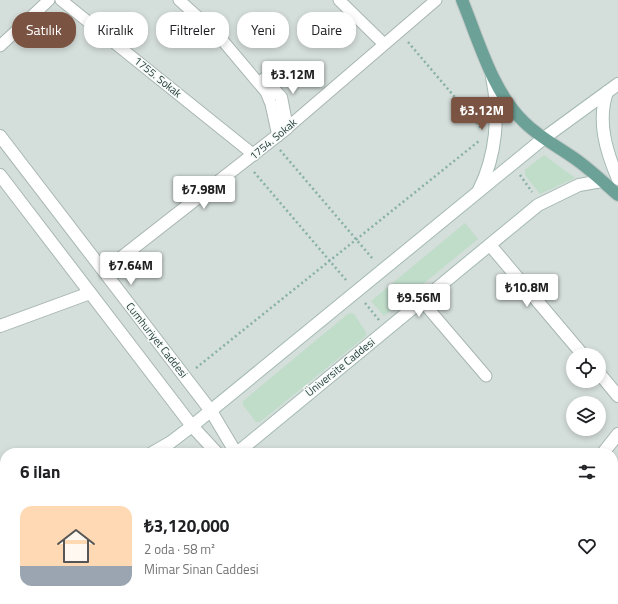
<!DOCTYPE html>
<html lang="tr">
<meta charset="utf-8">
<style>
:root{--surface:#fff;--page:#f2f2f2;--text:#202124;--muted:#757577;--accent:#7b5342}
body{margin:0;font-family:"Titillium Web",sans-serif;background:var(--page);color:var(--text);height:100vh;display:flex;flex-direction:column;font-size:15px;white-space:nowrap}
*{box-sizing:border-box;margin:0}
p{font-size:13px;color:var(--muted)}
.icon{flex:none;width:22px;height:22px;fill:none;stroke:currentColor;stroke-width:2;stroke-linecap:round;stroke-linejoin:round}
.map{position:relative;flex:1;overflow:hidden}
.drawer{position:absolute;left:0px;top:448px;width:618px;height:156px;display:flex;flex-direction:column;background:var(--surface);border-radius:16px 16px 0 0;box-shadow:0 2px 6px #0003}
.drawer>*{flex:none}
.top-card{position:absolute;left:12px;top:12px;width:400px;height:36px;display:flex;gap:8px}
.controls{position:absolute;left:566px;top:348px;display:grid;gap:8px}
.controls a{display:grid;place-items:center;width:40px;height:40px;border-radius:50%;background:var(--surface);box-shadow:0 2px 6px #0003;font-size:20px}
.price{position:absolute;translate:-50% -34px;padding:0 9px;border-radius:4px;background:#fff;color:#222;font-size:13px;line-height:26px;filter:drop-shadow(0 1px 2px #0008)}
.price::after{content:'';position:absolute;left:50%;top:24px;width:12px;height:9px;margin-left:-6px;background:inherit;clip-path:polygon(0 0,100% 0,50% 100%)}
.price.current{background:var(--accent);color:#fff}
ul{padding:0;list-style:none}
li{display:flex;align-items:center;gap:12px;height:100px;padding:0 20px}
li span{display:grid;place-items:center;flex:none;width:112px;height:80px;border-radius:12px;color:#555}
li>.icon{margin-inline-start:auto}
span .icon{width:48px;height:48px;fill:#fffc;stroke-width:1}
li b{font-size:17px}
h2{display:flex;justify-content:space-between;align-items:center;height:48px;padding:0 20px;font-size:17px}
.tag{padding:0 14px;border-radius:16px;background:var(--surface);box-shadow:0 2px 6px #0003;font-size:14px;line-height:36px}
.tag.current{background:var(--accent);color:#fff}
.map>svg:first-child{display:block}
.built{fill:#d4deda;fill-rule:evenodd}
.green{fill:#c0ddca}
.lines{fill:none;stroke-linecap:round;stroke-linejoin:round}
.service-casing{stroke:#a8b6b2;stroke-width:9}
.pedestrian-casing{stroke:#a8b6b2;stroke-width:13}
.minor-casing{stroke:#a8b6b2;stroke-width:14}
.tertiary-casing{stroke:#a8b6b2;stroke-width:14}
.secondary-casing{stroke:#a4b9b3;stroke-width:14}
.primary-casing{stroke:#c2c9c8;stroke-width:14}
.path{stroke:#87b0a6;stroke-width:2.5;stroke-dasharray:2 3;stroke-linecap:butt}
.service{stroke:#fff;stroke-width:7}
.pedestrian{stroke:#fff;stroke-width:11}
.minor{stroke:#fff;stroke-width:12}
.tertiary{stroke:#fff;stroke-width:12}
.secondary{stroke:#fff;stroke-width:12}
.primary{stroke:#6ca197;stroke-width:12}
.labels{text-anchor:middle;stroke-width:3;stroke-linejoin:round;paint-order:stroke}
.street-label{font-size:11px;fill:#253f3a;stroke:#f6faf8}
</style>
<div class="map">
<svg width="618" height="604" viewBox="0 0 618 604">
<rect width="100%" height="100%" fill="#e5eeeb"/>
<g class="built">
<path d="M 0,0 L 618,0 L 618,486 L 613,480 L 613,453 L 247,453 L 239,444 L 230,453 L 5,453 L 5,599 L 81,599 L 76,604 L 0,604 ZM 573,355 L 599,355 L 599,381 L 573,381 ZM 573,403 L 599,403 L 599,429 L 573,429 Z"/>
<polygon points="366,599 470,599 465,604 370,604"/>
</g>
<g class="green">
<polygon points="544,155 575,178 540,194 525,175 525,170"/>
<polygon points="465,223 478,239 384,316 371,301"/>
<polygon points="349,313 354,314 366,332 366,336 260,422 256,422 243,405 243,401"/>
<polygon points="213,599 299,599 292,604 217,604"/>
</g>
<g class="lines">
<g class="service-casing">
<g id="service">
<polyline points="613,540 618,538"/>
<polyline points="114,599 118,604"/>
<polyline points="204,599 208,604"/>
<polyline points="578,599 579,604"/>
</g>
</g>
<g class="pedestrian-casing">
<g id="pedestrian">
<polyline points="61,0 254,155"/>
<polyline points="179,0 218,35 266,92 271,104 278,136"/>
<polyline points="339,0 384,44"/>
<polyline points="0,46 49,0"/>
<polyline points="287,128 436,0"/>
<polyline points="421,300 486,376"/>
</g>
</g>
<g class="minor-casing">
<g id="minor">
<polyline points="490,245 583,355"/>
<polyline points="104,271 287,128 281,97 264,79"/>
<polyline points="0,326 90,293"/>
<polyline points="599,373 618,396"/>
<polyline points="603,453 618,434"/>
<polyline points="472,604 477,599"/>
</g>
</g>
<g class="tertiary-casing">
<g id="tertiary">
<polyline points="0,136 211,411 236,453"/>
<polyline points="0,175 192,426 217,453"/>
<polyline points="341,599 345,604"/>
</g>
</g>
<g class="secondary-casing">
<g id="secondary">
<path d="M 607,92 C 597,121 606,151 618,179"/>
<path d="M 479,190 C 496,156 500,114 492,77"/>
<polyline points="152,453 171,442 192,426 544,138 618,84"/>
<polyline points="237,453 538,205 579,185 602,181"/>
<polyline points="0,513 5,511"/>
<polyline points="89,604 94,599"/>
</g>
</g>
<g class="primary-casing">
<path id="primary" d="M 462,0 C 479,41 492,91 524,122 C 538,136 555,145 571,156 C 588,167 603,182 618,195"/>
</g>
<g class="path">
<polyline points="408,42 481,128"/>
<polyline points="280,150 372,258"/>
<polyline points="254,172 346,280"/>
<polyline points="520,175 532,192"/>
<polyline points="365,303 379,320"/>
<polyline points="196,368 479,141"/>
<polyline points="244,599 244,604"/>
</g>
<use href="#service" class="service"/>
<use href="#pedestrian" class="pedestrian"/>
<use href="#minor" class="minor"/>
<use href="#tertiary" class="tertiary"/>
<use href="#secondary" class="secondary"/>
<use href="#primary" class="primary"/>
</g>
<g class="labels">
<g class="street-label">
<text transform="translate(158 77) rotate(39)" y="4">1755. Sokak</text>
<text transform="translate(273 139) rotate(-40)" y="4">1754. Sokak</text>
<text transform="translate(157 340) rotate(52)" y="4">Cumhuriyet Caddesi</text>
<text transform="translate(340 367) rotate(-39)" y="4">Üniversite Caddesi</text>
</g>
</g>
</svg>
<div class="controls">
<a><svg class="icon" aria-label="locate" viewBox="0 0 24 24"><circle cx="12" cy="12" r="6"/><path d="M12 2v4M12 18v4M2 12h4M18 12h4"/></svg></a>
<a><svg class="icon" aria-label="layers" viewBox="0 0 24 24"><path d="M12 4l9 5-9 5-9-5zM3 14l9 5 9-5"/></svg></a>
</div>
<b class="price" style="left:293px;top:95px">₺3.12M</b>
<b class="price current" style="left:482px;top:131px">₺3.12M</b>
<b class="price" style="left:204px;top:210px">₺7.98M</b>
<b class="price" style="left:131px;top:286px">₺7.64M</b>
<b class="price" style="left:527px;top:308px">₺10.8M</b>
<b class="price" style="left:419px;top:318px">₺9.56M</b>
<div class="top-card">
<a class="tag current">Satılık</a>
<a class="tag">Kiralık</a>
<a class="tag">Filtreler</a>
<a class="tag">Yeni</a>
<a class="tag">Daire</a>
</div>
<section class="drawer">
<h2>6 ilan<svg class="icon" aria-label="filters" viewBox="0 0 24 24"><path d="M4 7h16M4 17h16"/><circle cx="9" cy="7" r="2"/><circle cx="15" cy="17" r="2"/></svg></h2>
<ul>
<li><span style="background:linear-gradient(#ffd9b3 75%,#9aa5b1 0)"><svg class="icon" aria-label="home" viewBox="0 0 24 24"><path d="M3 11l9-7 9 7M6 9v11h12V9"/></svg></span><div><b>₺3,120,000</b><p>2 oda · 58 m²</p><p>Mimar Sinan Caddesi</p></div><svg class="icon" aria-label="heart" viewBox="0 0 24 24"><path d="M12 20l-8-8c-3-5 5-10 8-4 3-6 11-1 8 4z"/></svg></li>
</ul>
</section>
</div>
